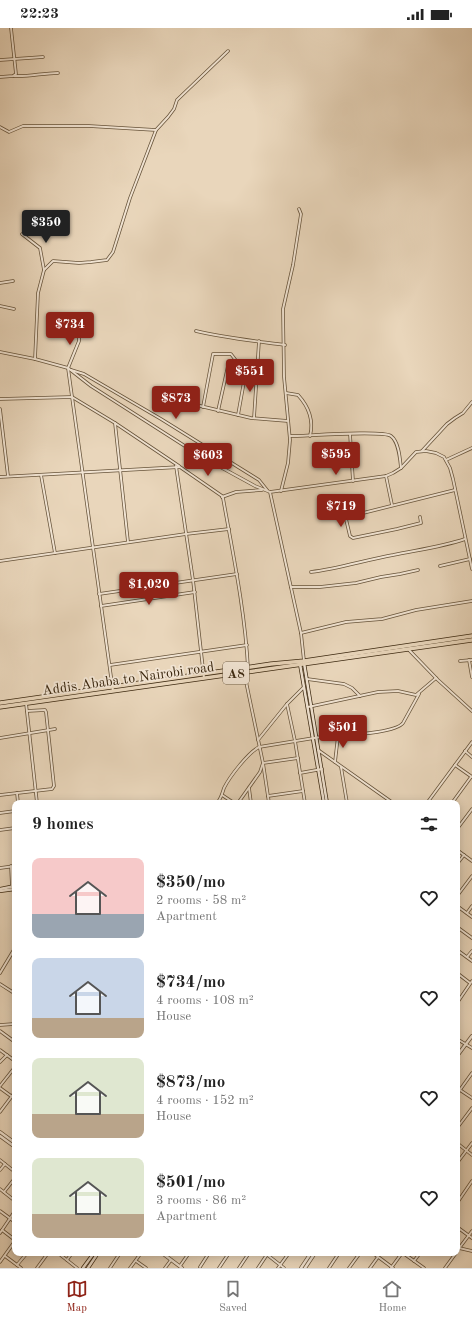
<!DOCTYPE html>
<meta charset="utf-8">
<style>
:root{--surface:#fff;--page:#f2f2f2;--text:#222;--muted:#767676;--line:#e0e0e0;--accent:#8f2418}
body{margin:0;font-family:"Old Standard TT",serif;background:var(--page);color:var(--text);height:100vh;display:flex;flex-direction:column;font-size:15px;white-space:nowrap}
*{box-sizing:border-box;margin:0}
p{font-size:13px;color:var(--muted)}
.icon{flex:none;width:22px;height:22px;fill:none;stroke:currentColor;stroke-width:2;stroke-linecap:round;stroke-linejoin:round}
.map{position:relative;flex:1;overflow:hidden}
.details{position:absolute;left:12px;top:772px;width:448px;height:456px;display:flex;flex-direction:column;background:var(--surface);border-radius:8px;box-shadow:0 2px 10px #0003}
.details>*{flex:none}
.price{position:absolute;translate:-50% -34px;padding:0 9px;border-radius:4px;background:var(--accent);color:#fff;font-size:13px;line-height:26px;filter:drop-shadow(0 1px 2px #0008)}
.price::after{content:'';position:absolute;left:50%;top:24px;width:12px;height:9px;margin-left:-6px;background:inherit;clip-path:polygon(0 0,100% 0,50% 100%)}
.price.on{background:#222;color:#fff}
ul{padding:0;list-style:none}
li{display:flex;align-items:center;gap:12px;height:100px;padding:0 20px}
li span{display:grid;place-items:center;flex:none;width:112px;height:80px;border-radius:8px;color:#555}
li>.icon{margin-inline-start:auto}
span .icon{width:48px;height:48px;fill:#fffc;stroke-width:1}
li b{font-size:17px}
h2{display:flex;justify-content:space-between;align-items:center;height:48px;padding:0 20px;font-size:17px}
.status{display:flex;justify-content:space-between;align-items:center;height:28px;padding:0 20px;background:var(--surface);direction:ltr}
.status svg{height:11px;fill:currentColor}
.menu{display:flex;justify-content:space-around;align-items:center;height:56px;border-top:1px solid var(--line);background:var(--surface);font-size:11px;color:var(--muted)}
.menu a{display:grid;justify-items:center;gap:2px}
.menu .on{color:var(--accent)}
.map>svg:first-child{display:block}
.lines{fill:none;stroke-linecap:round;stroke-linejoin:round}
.minor-casing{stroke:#66533a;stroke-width:3.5}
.tertiary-casing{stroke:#66533a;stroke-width:4}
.secondary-casing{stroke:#3a270f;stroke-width:4}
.trunk-casing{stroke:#3a270f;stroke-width:5}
.minor{stroke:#f1e4d3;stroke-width:2}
.tertiary{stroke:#f1e4d3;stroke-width:2.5}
.secondary{stroke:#f1e4d3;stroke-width:2.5}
.trunk{stroke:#e9d6bb;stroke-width:3.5}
.labels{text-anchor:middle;stroke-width:3.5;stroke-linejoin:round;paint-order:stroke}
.shield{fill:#f1e4d3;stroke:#71604a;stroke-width:1}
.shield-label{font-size:13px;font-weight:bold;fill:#3a270f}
.street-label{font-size:14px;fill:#3a270f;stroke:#f1e4d3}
</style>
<div class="status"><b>22:23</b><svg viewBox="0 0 49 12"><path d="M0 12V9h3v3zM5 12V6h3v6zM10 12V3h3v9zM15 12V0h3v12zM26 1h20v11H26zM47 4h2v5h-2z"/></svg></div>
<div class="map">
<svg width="472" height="1240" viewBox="0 0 472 1240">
<rect width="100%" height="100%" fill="#e9d6bb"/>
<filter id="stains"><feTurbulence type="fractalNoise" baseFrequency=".005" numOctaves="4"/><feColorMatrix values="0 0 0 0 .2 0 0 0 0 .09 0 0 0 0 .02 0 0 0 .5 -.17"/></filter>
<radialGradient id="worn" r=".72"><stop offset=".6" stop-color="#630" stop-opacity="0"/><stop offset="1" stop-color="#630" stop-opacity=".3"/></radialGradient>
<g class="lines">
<g class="minor-casing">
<g id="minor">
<polyline points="0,32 43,29"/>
<path d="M 14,48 C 29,49 43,45 58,45"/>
<polyline points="0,49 13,48 16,46 11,0"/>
<polyline points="0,99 9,104 23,98 89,98 156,102"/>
<polyline points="22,206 40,220 44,242"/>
<polyline points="0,255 13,253"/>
<polyline points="0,278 14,281"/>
<polyline points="79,295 79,313 68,340 113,663"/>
<path d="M 196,303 C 225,310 255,313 285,317"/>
<polyline points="0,324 35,331 68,340 91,358 202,429 255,458 270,464"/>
<polyline points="35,331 38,265 44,242 53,233 79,235 91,234 107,232 113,224 130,170 156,102 168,89 174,81 177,72 228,23"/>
<polyline points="71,342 84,346 161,391 259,452 267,462"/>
<path d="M 286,365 L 298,367 C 309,379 314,392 310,408"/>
<polyline points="0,371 72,369 115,395 179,438"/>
<polyline points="196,377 251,390 288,393"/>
<polyline points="203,379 213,326 231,326 244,343 245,348 238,387"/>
<polyline points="0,381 8,448"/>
<polyline points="218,383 228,338"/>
<polyline points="254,390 259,313"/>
<polyline points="115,395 128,514"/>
<polyline points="350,406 353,453"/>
<path d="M 290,408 C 305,408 383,402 391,408 C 399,414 400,431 401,440"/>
<polyline points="422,423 447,396 455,390 463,385 472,374"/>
<polyline points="446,432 472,420"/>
<polyline points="176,438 193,552 204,650"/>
<polyline points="41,447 55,525"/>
<polyline points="386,448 392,477"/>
<path d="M 0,449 L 180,439 L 222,468 L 223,470 C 233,526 245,583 248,640 L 244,644 L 263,735 L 269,775"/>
<polyline points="281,463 288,435 290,412 284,349 283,281 293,237 301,186 299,181"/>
<polyline points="222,469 236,464 262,462"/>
<polyline points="420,489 421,495 397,501 353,510 350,508 346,491 347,489 455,462"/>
<polyline points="0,533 186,506 229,501"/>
<polyline points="440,538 470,531"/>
<path d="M 311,544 C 338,541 365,532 393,527 C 417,522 442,519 465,511"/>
<polyline points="291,559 320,559 356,555 381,549 400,546 418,542"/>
<polyline points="99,566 237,546"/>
<polyline points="101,578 195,564"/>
<polyline points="301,605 346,594 382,591 416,582 472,573"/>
<polyline points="409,622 438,652 472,683"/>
<polyline points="469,632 472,649"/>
<polyline points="304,633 301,605 270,464 386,448 393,445 401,440 416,424 426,423 436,425 444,429 450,440 453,451 472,541"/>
<polyline points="460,633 472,632"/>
<polyline points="110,637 247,617"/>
<polyline points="307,651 344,656 352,660 360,668"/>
<polyline points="26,675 37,775"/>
<polyline points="287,676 295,713 305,775"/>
<polyline points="308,679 378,664 398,663 416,667 436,650"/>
<polyline points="0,710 55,701"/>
<polyline points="258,712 287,676 304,659"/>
<polyline points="318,722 393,775"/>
<polyline points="465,723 472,729"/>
<polyline points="335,734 338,708"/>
<polyline points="455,737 472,749"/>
<polyline points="341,739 347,775"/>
<polyline points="300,745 322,741"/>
<polyline points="249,760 251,775"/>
<polyline points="17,765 18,775"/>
<polyline points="0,767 52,761 54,758 46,684 45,682 27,683"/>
<polyline points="222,767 234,775"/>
<polyline points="268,768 303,763"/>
<path d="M 217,775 C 221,771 222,766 224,760 C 230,748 248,725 259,719 C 278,716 296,713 314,710 C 331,707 394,707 403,695 L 419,666"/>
<polyline points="238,775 260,744 263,735 298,730"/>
<polyline points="427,775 472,714"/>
<polyline points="452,775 471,749"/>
<polyline points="0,785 15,783"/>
<polyline points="457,801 472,781"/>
<polyline points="0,802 15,800"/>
<polyline points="457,822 472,833"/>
<polyline points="457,836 464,827"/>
<polyline points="11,838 12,859"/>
<polyline points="0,840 15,838"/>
<polyline points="457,868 472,848"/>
<polyline points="457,878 472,889"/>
<polyline points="467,885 472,878"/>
<polyline points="457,899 472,910"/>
<polyline points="457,922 472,933"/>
<polyline points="467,929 472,923"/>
<polyline points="0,945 15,920"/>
<polyline points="457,945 470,955"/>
<polyline points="0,956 14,965"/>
<polyline points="457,975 472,953"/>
<polyline points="0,997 14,996 15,997"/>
<polyline points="0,1003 15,1014"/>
<polyline points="457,1011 472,1020"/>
<polyline points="0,1022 15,1033"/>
<polyline points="0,1034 7,1027"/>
<polyline points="0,1058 15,1039"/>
<polyline points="0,1060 11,1068"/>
<polyline points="457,1060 472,1070"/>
<polyline points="457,1066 472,1045"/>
<polyline points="0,1084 15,1064"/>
<polyline points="457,1100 472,1080"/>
<polyline points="457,1115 472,1127"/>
<polyline points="0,1132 15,1144"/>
<polyline points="457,1135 472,1115"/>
<polyline points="0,1142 5,1136"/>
<polyline points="0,1161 15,1173"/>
<polyline points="4,1164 15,1150"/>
<polyline points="457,1175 472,1153"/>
<polyline points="0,1183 15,1194"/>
<polyline points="457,1199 472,1210"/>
<polyline points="2,1202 15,1212"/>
<polyline points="0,1205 15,1183"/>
<polyline points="459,1220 472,1223"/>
<polyline points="457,1223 472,1203"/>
<polyline points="58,1225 77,1240"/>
<polyline points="265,1225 284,1240"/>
<polyline points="373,1225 393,1240"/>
<polyline points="403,1225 424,1240"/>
<polyline points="5,1228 21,1240"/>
<polyline points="67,1232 72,1225"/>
<polyline points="136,1233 146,1240"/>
<polyline points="414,1233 420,1225"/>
<polyline points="0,1234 15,1213"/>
<polyline points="17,1237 27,1225"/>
<polyline points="180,1238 189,1225"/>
<polyline points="200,1239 209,1225"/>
<polyline points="37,1240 48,1225"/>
<polyline points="110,1240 120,1225"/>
<polyline points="130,1240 141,1225"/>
<polyline points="165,1240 171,1232"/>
<polyline points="219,1240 229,1225"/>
<polyline points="239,1240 249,1225"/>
<polyline points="258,1240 268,1225"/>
<polyline points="278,1240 289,1225"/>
<polyline points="329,1240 339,1225"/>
<polyline points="349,1240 360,1225"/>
<polyline points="370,1240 378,1229"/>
<polyline points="391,1240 402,1225"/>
<polyline points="445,1240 456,1225"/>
</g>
</g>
<g class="tertiary-casing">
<g id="tertiary">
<polyline points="457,1028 472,1008"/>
<polyline points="0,1104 15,1115"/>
<polyline points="0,1108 15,1119"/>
<polyline points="162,1225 182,1240"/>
<polyline points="301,1240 311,1225"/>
<polyline points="305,1240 315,1225"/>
</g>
</g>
<g class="secondary-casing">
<g id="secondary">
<polyline points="304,635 327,775"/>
<polyline points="300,636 324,775"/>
<polyline points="0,861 15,858"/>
<polyline points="0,863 15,861"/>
<polyline points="83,1240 94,1225"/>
<polyline points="88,1240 98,1225"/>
</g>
</g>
<g class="trunk-casing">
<g id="trunk">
<polyline points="0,675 271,636 304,633 472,608"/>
<polyline points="0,679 472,612"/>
</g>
</g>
<use href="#minor" class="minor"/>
<use href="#tertiary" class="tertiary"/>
<use href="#secondary" class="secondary"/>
<use href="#trunk" class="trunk"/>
</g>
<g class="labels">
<rect class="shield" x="223" y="634" width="26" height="22" rx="3"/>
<g class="shield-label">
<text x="236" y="650">A8</text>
</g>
<g class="street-label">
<text transform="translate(128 650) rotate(-8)" y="5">Addis Ababa to Nairobi road</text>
</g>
</g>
<rect width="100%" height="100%" filter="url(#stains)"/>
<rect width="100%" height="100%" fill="url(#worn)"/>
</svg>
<b class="price on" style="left:46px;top:216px">$350</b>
<b class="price" style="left:70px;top:318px">$734</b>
<b class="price" style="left:250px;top:365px">$551</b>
<b class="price" style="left:176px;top:392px">$873</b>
<b class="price" style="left:336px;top:448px">$595</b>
<b class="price" style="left:208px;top:449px">$603</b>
<b class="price" style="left:341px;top:500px">$719</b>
<b class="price" style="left:149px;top:578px">$1,020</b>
<b class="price" style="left:343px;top:721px">$501</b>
<section class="details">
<h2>9 homes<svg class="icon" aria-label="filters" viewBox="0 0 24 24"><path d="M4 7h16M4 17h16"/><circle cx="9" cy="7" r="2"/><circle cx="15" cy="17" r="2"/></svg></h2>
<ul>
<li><span style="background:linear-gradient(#f6c9c9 70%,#9aa5b1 0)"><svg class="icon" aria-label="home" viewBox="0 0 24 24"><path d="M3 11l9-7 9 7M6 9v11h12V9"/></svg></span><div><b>$350/mo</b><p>2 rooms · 58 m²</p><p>Apartment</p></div><svg class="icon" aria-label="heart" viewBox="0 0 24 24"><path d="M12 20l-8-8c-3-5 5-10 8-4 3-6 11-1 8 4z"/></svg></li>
<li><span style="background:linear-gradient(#c9d6e8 75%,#b9a48a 0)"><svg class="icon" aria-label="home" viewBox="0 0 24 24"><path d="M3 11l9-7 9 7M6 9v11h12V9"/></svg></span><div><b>$734/mo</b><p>4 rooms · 108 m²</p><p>House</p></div><svg class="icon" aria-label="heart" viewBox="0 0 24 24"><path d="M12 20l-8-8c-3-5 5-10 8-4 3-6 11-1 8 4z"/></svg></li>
<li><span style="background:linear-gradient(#dfe7d0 70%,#b9a48a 0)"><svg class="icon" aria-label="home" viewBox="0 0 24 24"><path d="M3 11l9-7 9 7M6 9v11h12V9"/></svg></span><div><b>$873/mo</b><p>4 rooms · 152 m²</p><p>House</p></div><svg class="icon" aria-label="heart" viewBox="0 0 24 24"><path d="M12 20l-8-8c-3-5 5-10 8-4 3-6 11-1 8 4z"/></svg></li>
<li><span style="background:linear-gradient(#dfe7d0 70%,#b9a48a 0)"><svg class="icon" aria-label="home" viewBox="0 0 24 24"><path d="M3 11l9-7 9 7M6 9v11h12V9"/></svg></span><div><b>$501/mo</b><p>3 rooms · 86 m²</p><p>Apartment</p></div><svg class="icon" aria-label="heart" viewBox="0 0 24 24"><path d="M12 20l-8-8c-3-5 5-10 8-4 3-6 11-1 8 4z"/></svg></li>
</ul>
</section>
</div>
<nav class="menu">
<a class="on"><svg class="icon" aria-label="map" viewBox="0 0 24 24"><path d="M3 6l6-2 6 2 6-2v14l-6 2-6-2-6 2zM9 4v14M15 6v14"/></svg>Map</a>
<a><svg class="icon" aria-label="saved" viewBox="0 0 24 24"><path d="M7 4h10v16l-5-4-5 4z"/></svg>Saved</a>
<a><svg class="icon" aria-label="home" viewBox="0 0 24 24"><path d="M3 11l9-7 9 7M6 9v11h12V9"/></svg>Home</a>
</nav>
